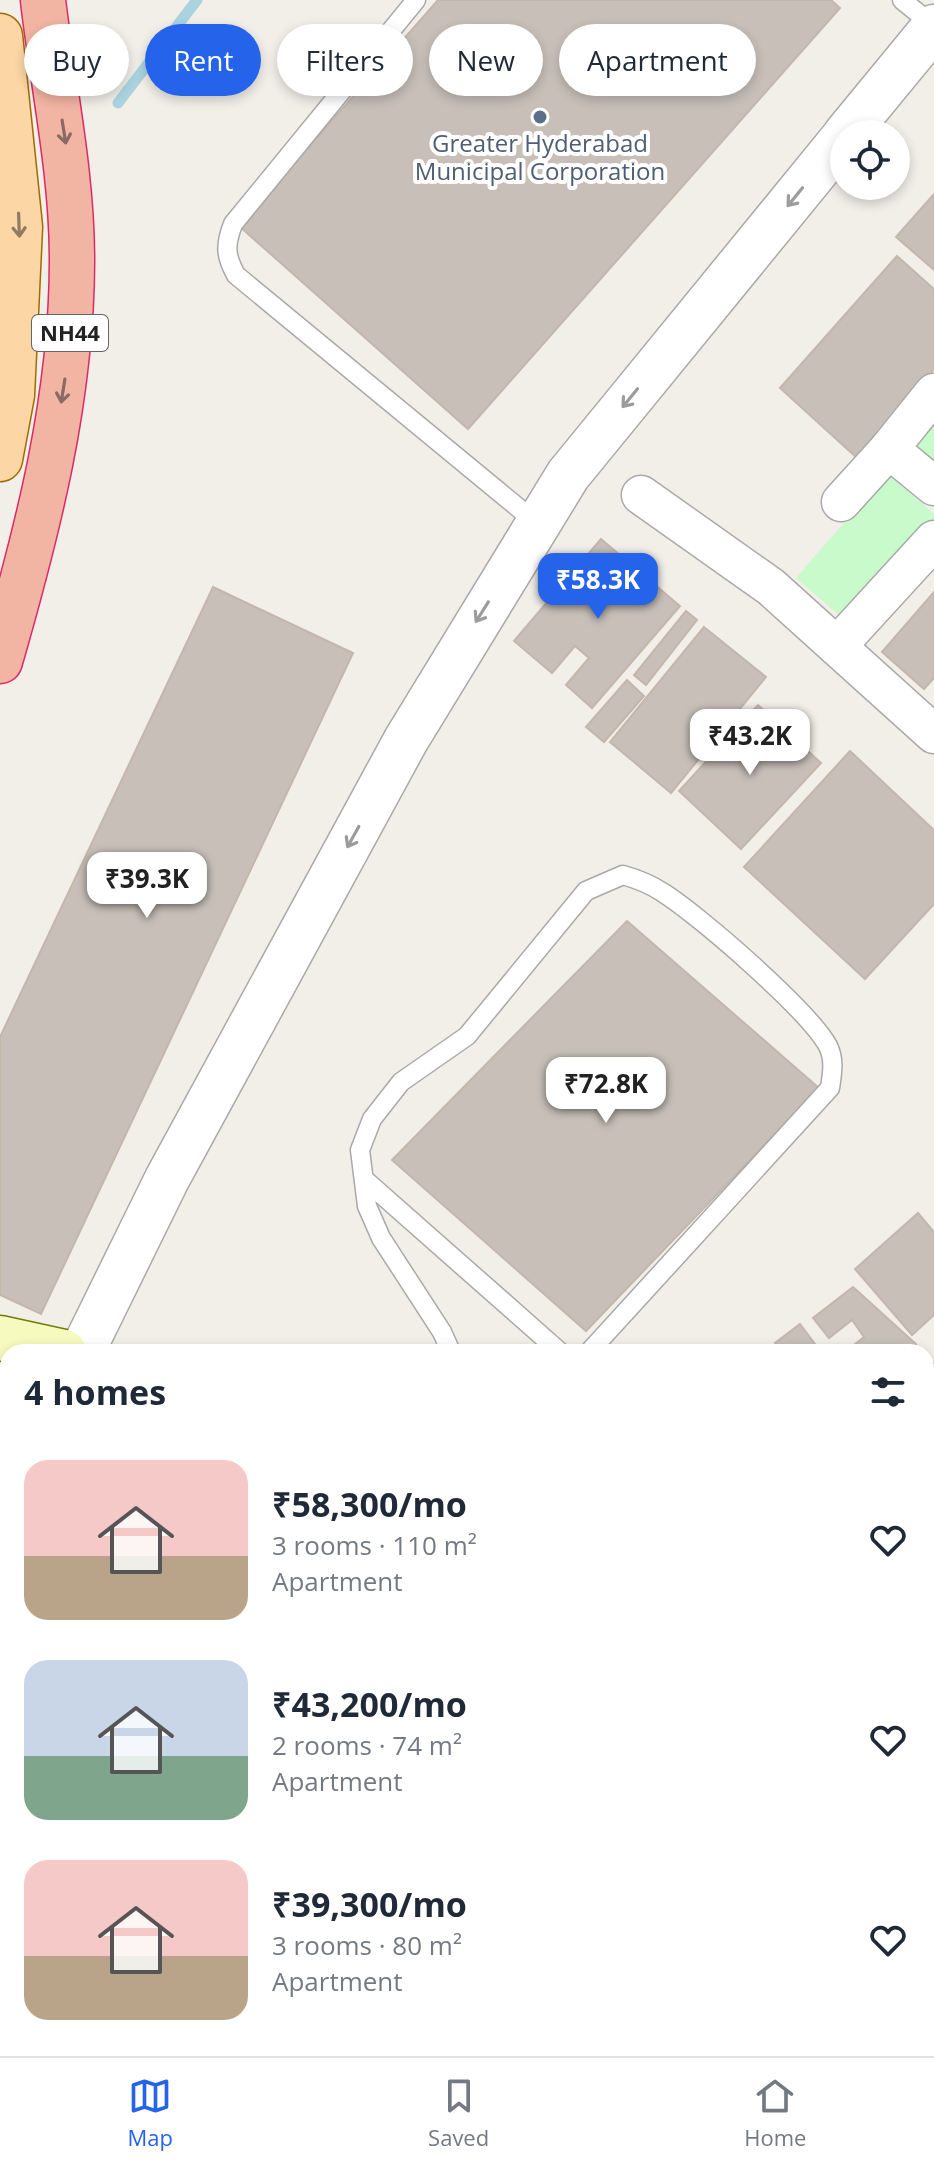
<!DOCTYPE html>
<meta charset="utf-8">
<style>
:root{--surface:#fff;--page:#f2f2f3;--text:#1f2937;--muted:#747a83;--line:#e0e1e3;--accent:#2563eb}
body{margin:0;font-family:"Open Sans",sans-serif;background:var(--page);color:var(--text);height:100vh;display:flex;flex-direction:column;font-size:30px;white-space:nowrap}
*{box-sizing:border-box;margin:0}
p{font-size:26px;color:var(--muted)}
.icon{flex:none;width:44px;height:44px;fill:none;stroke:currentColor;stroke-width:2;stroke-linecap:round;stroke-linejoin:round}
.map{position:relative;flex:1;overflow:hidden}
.sheet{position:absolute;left:0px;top:1344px;width:934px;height:712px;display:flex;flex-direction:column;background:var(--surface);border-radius:24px 24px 0 0;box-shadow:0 4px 12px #0003}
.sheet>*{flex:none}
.hud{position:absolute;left:24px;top:24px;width:886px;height:72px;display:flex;gap:16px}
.tools{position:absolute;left:830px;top:120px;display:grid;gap:16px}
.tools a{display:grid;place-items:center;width:80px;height:80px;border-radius:50%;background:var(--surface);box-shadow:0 4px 12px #0003;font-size:40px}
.price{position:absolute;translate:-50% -68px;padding:0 18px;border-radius:16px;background:#fff;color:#222;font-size:26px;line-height:52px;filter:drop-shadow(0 2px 4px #0008)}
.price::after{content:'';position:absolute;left:50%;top:48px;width:24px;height:18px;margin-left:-12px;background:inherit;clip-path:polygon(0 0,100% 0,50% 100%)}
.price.on{background:var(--accent);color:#fff}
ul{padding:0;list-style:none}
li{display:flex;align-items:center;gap:24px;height:200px;padding:0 24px}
li span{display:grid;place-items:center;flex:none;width:224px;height:160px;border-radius:24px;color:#555}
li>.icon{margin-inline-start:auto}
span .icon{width:96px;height:96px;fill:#fffc;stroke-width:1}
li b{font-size:34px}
h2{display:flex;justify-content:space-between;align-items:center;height:96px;padding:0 24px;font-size:34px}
.pill{padding:0 28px;border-radius:36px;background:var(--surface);box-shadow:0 4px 12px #0003;font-size:28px;line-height:72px}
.pill.on{background:var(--accent);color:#fff}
.tab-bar{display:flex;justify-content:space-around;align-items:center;height:112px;border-top:2px solid var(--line);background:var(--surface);font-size:22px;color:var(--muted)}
.tab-bar a{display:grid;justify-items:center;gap:4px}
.tab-bar .on{color:var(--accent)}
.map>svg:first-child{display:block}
.park{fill:#c8facc}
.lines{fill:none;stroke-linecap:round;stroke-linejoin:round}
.stream{stroke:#aad3df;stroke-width:11}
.building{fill:#c7bfb8;stroke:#c4b6ab;stroke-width:2}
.service-casing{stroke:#a9a9a9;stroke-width:21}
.minor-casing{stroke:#a9a9a9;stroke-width:41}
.tertiary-casing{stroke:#a9a9a9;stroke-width:47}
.secondary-casing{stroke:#707d05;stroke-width:47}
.primary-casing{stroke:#a06b00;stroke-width:47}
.trunk-casing{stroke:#dc2a67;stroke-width:47}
.service{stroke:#fff;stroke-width:18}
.minor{stroke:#fff;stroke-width:38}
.tertiary{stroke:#fff;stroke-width:44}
.secondary{stroke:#f7fabf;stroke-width:44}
.primary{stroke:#fcd6a4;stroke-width:44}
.trunk{stroke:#f2b4a3;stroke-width:44}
.oneway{stroke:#8a6b62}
.oneway2{stroke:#9c9c9c}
.oneway3{stroke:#8f7c63}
.service-dot{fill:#5c6f8a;stroke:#fff;stroke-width:3}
.labels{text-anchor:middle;stroke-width:8;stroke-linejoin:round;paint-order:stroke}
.shield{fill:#fff;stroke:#646464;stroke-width:2}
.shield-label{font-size:22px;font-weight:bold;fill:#222}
.service-label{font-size:24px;fill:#4e5e75;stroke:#fff}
</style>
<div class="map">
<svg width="934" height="2056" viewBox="0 0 934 2056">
<rect width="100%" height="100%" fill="#f2efe9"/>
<g class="park">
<polygon points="934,422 934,464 914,446"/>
<polygon points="887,473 934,514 934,525 848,623 796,578"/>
</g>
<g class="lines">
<polyline class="stream" points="118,103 197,0"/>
</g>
<g class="building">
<polygon points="438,0 831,0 840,8 468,429 239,226"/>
<polygon points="934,194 934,270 896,237"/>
<polygon points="897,256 934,289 934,369 856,457 780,388"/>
<polygon points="601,539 680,606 592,708 566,685 589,658 575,646 552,673 514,641"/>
<polygon points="213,587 353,653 41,1314 0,1295 0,1037"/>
<polygon points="934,592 934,678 924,689 882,652"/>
<polygon points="686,611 697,620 646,685 634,675"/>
<polygon points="704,627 766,677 671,793 610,742"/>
<polygon points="627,680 644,696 604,742 586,727"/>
<polygon points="758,705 821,763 741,849 679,791"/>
<polygon points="850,751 934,830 934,904 865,979 744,867"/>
<polygon points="627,921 819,1088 586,1331 392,1160"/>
<polygon points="918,1213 934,1232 934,1315 912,1335 855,1269"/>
<polygon points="853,1287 916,1344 919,1352 853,1352 850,1348 864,1337 852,1320 829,1338 813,1318"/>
<polygon points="800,1324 821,1352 781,1352 775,1343"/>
<polygon points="934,1472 934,1597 926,1588 926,1479"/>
<polygon points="8,1677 8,1735 0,1731 0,1695"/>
<polygon points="926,1714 934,1723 934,1768 926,1775"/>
<polygon points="0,1814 8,1819 8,2032 0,2045"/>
<polygon points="192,2048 350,2048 363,2056 187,2056"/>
<polygon points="655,2048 769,2048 762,2056 648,2056"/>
</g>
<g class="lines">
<g class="service-casing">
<g id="service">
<path d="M 416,0 L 233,224 C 225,245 225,255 236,275 L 538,524"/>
<polyline points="902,0 934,26"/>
<polyline points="364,1179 560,1352"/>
<path d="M 451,1352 L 442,1332 L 381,1238 L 367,1206 L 360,1150 L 372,1119 L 401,1082 L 467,1036 L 586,891 L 623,875 C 637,879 650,884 662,892 C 699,915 809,1011 828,1046 C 835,1060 832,1074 830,1088 L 589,1352"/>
<polyline points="926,1816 934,1809"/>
<polyline points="406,2048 419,2056"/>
<polyline points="160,2056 164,2048"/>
</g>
</g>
<g class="minor-casing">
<g id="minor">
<polyline points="934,393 889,449 934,486"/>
<polyline points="641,495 771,587 934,734"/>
<polyline points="841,502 889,449"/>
<polyline points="837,646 934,540"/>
<polyline points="926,1391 934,1383"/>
</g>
</g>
<g class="tertiary-casing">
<g id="tertiary">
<polyline points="846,134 934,27"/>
<polyline points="82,1352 167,1179 406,740 568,475 844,137"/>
</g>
</g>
<g class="secondary-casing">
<g id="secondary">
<polyline points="0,1338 64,1352"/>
<polyline points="0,1414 8,1416"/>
<polyline points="909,2048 916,2056"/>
</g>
</g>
<g class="primary-casing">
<polyline id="primary" points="0,36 20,227 12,395 0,459"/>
</g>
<g class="trunk-casing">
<path id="trunk" d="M 0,661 C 38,529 72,398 72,260 C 72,172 53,87 43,0"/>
</g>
<use href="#service" class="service"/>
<use href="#minor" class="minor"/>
<use href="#tertiary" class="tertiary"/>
<use href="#secondary" class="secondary"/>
<use href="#primary" class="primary"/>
<use href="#trunk" class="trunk"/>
</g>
<defs><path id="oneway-shaft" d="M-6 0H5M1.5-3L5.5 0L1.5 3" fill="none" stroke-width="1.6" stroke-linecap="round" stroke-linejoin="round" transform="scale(2)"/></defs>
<g class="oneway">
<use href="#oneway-shaft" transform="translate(64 132) rotate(81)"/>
<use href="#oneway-shaft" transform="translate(63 391) rotate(99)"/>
</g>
<g class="oneway2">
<use href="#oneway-shaft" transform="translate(795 197) rotate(129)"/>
<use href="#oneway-shaft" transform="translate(630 398) rotate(129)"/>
<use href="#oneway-shaft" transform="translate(482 612) rotate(122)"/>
<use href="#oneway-shaft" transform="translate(353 837) rotate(119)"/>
</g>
<use class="oneway3" href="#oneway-shaft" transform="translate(19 225) rotate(88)"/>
<circle class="service-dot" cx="540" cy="117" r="8"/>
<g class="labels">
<rect class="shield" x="32" y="315" width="76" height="36" rx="6"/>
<g class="shield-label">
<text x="70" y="341">NH44</text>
</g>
<g class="service-label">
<text x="540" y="152">Greater Hyderabad<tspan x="540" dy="28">Municipal Corporation</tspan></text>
</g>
</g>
</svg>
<div class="tools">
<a><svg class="icon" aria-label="locate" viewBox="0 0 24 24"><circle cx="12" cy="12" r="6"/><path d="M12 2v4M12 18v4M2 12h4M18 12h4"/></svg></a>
</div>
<b class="price on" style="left:598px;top:621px">₹58.3K</b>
<b class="price" style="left:750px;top:777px">₹43.2K</b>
<b class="price" style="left:147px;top:920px">₹39.3K</b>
<b class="price" style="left:606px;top:1125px">₹72.8K</b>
<div class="hud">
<a class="pill">Buy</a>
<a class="pill on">Rent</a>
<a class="pill">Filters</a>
<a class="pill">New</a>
<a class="pill">Apartment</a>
</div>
<section class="sheet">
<h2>4 homes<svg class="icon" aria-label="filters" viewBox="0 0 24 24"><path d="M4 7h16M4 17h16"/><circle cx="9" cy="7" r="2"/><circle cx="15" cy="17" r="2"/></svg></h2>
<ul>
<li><span style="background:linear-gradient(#f6c9c9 60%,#b9a48a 0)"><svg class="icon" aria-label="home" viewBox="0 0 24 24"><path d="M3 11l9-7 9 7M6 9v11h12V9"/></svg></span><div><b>₹58,300/mo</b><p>3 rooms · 110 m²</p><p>Apartment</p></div><svg class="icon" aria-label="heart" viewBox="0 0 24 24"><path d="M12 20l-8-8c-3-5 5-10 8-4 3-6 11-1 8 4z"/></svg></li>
<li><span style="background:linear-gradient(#c9d6e8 60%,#7fa58c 0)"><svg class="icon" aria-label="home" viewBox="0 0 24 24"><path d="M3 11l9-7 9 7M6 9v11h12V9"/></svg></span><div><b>₹43,200/mo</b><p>2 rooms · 74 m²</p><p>Apartment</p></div><svg class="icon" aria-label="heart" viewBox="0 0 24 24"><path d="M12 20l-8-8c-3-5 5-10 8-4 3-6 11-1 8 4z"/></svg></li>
<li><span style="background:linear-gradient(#f6c9c9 60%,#b9a48a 0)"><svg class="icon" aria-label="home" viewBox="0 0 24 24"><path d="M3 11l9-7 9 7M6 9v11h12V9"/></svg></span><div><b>₹39,300/mo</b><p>3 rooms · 80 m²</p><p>Apartment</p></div><svg class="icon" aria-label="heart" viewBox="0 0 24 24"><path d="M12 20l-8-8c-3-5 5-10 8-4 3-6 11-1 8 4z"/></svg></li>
</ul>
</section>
</div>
<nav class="tab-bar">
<a class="on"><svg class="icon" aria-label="map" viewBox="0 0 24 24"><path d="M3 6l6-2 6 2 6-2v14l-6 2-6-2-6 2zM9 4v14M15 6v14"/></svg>Map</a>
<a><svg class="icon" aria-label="saved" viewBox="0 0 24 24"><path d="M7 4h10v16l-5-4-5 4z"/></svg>Saved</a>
<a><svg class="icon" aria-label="home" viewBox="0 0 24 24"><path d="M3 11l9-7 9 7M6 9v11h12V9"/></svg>Home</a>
</nav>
